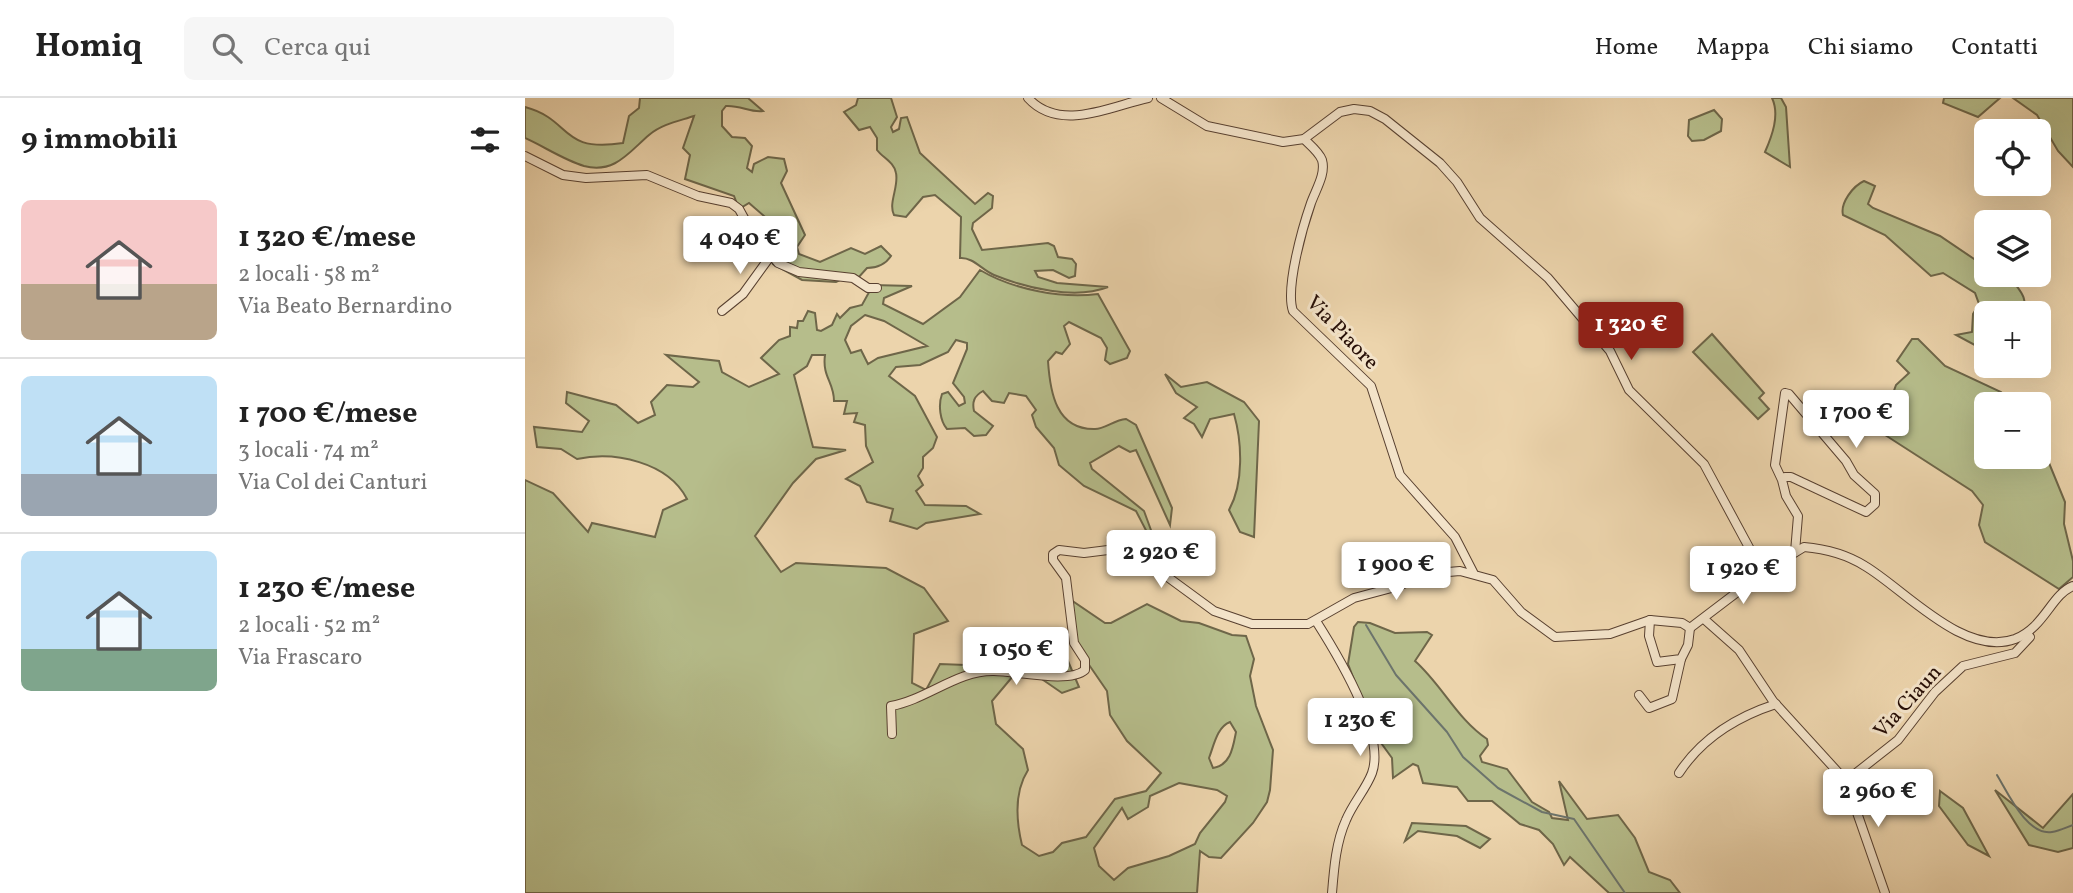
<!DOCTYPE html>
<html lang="it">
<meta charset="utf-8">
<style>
:root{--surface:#fff;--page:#f6f6f6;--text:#222;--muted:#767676;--line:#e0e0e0;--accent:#8f2418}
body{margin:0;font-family:Vollkorn,serif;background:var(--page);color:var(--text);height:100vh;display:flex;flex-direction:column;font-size:26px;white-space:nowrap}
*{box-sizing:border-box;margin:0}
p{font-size:23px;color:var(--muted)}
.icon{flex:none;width:38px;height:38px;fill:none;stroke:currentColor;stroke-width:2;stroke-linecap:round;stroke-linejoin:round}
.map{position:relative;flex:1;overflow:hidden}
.sheet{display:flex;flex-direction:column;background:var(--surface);width:525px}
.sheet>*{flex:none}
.buttons{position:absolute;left:1449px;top:21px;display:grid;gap:14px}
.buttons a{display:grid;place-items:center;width:77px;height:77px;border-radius:10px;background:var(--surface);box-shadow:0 7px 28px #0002;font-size:35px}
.price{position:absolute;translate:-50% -60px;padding:0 16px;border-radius:7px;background:#fff;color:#222;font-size:23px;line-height:46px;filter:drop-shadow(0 2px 4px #0008)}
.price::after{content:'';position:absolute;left:50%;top:42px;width:21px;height:16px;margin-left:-10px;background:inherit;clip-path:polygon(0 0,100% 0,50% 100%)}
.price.selected{background:var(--accent);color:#fff}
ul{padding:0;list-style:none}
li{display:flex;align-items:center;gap:21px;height:175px;padding:0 21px}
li+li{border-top:2px solid var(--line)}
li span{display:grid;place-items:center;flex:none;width:196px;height:140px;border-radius:10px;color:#555}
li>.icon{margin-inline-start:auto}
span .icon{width:84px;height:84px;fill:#fffc;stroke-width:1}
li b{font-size:30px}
h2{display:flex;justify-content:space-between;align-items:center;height:84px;padding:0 21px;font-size:30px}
header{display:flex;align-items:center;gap:42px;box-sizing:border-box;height:98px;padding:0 35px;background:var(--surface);border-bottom:2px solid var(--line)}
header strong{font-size:33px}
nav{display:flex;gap:38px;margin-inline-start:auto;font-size:24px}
.search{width:490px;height:63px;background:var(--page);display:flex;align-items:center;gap:18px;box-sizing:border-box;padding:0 24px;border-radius:10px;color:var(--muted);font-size:26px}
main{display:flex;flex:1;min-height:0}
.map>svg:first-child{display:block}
.green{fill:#b6bd8b;stroke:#6e6649;stroke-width:2;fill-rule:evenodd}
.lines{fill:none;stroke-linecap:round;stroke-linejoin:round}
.stream{stroke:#6c746c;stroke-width:2}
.minor-casing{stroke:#584030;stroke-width:10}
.minor{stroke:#f3e3c9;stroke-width:8}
.labels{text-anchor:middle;stroke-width:6;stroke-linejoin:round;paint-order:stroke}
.street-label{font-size:21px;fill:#270f07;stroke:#f3e3c9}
</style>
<header>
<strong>Homiq</strong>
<div class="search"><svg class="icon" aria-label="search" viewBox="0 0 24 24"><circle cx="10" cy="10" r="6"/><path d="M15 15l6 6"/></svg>Cerca qui</div>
<nav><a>Home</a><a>Mappa</a><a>Chi siamo</a><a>Contatti</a></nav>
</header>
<main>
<section class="sheet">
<h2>9 immobili<svg class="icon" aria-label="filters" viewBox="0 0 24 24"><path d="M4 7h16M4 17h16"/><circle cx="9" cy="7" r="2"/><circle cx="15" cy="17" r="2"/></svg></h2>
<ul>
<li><span style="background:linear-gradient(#f6c9c9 60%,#b9a48a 0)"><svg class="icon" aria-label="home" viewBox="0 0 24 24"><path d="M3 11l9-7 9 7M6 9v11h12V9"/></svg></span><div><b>1 320 €/mese</b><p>2 locali · 58 m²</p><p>Via Beato Bernardino</p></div></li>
<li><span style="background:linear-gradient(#bfe0f5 70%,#9aa5b1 0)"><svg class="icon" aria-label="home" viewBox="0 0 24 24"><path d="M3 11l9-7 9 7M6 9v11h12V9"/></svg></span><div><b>1 700 €/mese</b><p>3 locali · 74 m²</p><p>Via Col dei Canturi</p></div></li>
<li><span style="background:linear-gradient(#bfe0f5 70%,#7fa58c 0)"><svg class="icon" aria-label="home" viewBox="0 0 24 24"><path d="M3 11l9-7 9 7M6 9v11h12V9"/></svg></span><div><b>1 230 €/mese</b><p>2 locali · 52 m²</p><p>Via Frascaro</p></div></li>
</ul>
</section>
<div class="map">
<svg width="1548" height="795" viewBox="0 0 1548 795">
<rect width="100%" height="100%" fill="#ecd4ac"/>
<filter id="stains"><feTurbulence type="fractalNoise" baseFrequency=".00286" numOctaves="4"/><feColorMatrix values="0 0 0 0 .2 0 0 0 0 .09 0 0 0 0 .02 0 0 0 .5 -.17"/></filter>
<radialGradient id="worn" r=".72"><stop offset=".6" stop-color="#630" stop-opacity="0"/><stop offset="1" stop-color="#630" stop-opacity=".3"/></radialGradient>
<g class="green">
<path d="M 115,0 L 223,0 L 238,13 C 226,15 215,7 201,8 L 197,13 L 197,28 L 207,39 L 220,40 L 227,48 L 222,70 L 227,74 L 229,66 L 243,59 L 259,61 L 262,73 L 256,85 L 280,137 L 272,149 L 274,156 L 295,164 L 326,150 L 340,156 L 356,148 L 366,158 C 360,167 352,170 342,170 L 333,180 L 321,179 L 311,184 L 277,182 L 248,166 L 245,158 L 252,144 L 247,125 L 224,105 L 214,111 L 209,98 L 160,81 L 165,57 L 158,50 L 169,18 C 154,23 137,26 124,37 C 104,54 90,76 59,68 C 39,62 20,49 0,40 L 0,9 C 48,22 34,55 98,45 L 104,18 L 114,10 Z"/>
<path d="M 333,0 L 366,0 L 372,19 L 366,29 L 368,34 L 374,31 L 376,20 L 382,19 L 395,55 L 450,106 L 463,95 L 468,98 L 467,110 L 448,125 L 447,131 L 457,152 L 523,145 L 529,148 L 533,159 L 547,161 L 551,166 L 550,178 L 544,180 L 528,172 L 510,173 L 513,179 L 532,185 L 583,189 C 550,202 501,190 469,177 C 457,172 448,159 435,160 L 436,119 L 410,97 L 398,99 L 381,119 L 369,117 C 363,105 374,89 371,75 C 369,64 358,60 352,52 L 352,40 L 345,29 L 334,32 L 319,14 L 331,7 Z"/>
<path d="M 1247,0 L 1256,0 L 1261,9 L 1265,69 L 1240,54 C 1247,38 1255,17 1247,0 Z"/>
<polygon points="1419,0 1475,0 1453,19 1418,5"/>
<polygon points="1488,0 1548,0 1548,69 1533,53 1512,17"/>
<polygon points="1189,12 1197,21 1196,33 1179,42 1167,43 1163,38 1164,22"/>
<path d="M 1339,83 L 1350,88 L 1343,106 L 1348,110 L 1415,138 L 1461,169 L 1461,177 L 1484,177 C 1492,191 1504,197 1498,215 L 1461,215 L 1461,253 L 1431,237 L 1447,234 L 1448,216 L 1454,206 L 1450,195 L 1418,175 L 1406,178 L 1360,137 L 1318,117 C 1315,105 1328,88 1339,83 Z"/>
<path d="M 455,172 C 487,191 536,201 573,196 L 605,253 L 602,260 L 585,266 L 580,262 L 582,250 L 576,240 L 544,224 L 539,228 L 545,246 L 537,256 L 531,254 L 523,263 C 525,294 531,332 570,331 C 580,331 589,322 601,321 L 611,327 L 647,410 L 645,427 L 611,352 L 605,354 L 594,348 L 565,365 L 567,371 L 619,413 L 638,465 L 611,413 L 559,388 L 534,367 L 529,350 L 511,329 L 507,317 L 511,312 L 501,298 L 484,295 L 479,305 L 467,303 L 458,293 C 449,298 447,304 449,313 L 468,328 L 461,337 L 449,338 L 440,330 L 422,331 C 415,323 413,307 417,296 L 423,294 L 434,308 L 440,305 L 439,299 L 428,285 L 442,251 L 442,245 L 431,242 L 423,254 L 412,259 L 395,267 L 371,269 L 364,278 L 390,298 L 412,339 L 408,350 L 398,359 L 398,370 L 393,378 L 398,387 L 391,393 L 400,407 L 441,408 L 455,416 L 401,425 L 392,431 L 365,423 L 368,411 L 342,404 L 335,388 L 321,381 L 348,364 L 341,348 L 340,327 L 329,324 L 332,315 L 319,316 L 322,303 L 309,303 C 309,284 297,279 300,257 L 287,257 L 282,268 L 269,277 L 288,349 L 321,352 L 291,361 L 268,385 L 230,438 L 256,474 L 271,465 L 361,470 L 399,490 L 423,523 L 389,536 L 387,585 L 401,592 L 415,566 L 441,567 L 489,538 L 532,537 L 554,589 L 537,595 L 508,575 L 488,578 L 467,603 L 471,626 L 498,651 L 503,672 C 489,694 491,722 497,747 L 514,758 L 528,754 L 537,745 L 561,739 L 590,701 L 621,693 L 636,675 L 602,643 L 585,617 L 582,593 L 549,545 L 546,502 L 580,525 L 586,525 L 622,506 L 656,523 L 674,525 L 707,537 L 721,538 L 729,561 L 725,578 L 731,608 L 748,652 L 745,692 L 742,704 L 728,725 L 696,760 L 684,759 L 675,753 L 672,795 L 0,795 L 0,382 L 28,395 L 63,434 L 67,425 L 130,439 L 138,412 L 162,401 C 143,364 90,353 52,361 L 36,351 L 12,349 L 9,329 L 57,334 L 64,323 L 41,305 L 42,294 L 91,307 L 113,325 L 130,317 L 126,304 L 142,287 L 168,289 L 174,284 L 141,257 L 194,263 L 197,274 L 224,289 L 254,276 L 236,260 L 254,242 L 265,238 L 265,229 L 272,230 L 273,223 L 278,223 L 283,213 L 290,215 L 292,232 L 296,233 L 307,227 L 312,216 L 315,220 L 325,210 L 337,207 L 348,187 L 387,188 L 359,200 L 358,206 L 398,226 L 435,199 ZM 340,217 L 359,223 L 402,248 L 353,260 L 343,266 L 336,252 L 326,255 L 320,242 L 326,228 ZM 705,624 L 711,634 C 708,649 706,667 688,670 L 684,660 C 689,647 692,629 705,624 ZM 654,685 L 692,692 L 702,698 L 700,704 L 675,735 L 670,746 L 644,758 L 603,770 L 589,782 L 574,768 L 569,750 L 597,710 L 603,721 L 623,709 L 625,698 Z"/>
<polygon points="1187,236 1239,295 1234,300 1244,311 1233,321 1168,254"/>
<polygon points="1387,241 1393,241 1420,268 1476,294 1488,306 1461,306 1461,359 1514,359 1514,341 1515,343 1540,404 1539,426 1548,463 1548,479 1534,491 1460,444 1454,427 1458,407 1447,393 1357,335 1356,329 1371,287 1384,275 1372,263"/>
<path d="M 640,276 L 656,289 L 682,284 L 719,304 L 734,323 L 729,439 L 715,434 L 704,412 C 719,385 717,344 709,316 L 685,321 L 677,339 L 669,326 L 659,320 L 672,309 L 651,295 Z"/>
<path d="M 833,524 L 845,525 L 870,535 L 902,534 L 907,537 L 890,563 C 917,587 932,621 962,641 L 963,647 L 955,658 L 957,664 L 982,671 L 1007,704 L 1024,714 L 1027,720 L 1043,722 L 1034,683 L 1062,721 L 1093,717 L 1110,740 L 1124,774 L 1145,782 L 1155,795 L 1084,795 L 1045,759 L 1039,767 L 1028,746 L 1014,732 L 995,726 L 967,703 L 943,703 L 932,689 L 898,685 L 893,668 L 888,666 L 868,680 L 867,660 L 851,638 L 823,566 L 829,529 Z"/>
<polygon points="1470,692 1518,730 1548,696 1548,750 1533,754 1504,747"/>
<polygon points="1415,693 1438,710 1464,758 1443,747 1414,708"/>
<polygon points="887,725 941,728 965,741 955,750 932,738 893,733 880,743"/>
</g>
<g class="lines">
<g class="stream">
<polyline points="841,527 871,577 922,634 938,659 973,690 1017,714 1049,721 1100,795"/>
<path d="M 1472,677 C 1483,695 1502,738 1527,734 C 1534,733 1542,729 1548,727"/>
</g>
<g class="minor-casing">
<g id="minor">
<path d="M 503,0 C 535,35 586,8 623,0"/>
<polyline points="636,0 682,28 758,44 779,41 815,14 829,11 845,13 860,21 915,65 932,84 955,120 1023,180 1085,253 1104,292 1179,366 1227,455 1240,473"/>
<path d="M 779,41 C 785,47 794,54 797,62 C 801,76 791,91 786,105 C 778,128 760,190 768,213 L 846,288 L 875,377 L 930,439 L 948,474"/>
<polyline points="0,58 38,77 61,80 122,77 173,98 206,105 214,111 225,131 253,165 274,174 328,180 343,190 352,190"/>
<polyline points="197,213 218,196 247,156"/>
<polyline points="1257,382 1250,367 1260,295 1264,296 1321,363 1329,377 1350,396 1350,406 1341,414 1266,379 1260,379 1257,382 1261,398 1273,418 1270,454"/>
<polyline points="1179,521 1214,552 1248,603 1321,683 1360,795"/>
<polyline points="1125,522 1124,538 1132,564 1156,561 1163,547 1165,530"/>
<path d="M 791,523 C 812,556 861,636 847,675 C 841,691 828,705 821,722 C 811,744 809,770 807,795"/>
<path d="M 1165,530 L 1240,473 L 1279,449 C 1302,451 1321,456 1340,468 C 1379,491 1439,560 1490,541 C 1520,529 1526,497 1548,488"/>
<polyline points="1114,597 1124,610 1147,601 1156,561"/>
<path d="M 367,636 L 366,608 C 401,602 433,572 469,573 C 492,573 544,586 560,572 L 560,562 L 549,545 L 541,480 L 528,462 L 528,456 L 534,452 L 559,455 L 583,452 L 602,455 L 629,469 L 689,513 L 727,526 L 783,526 L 829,500 L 874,488 L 900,476 L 935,473 L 968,482 L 996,514 L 1030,539 L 1085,536 L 1125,522 L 1157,525 L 1165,530"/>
<path d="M 1154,675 C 1177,640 1211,619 1251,606"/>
<polyline points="1321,683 1373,642 1410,594 1438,568 1490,555 1505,539 1502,536"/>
</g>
</g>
<use href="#minor" class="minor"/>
</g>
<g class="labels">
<g class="street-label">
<text transform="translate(818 234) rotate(46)" y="7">Via Piaore</text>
<text transform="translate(1382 603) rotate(-48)" y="7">Via Ciaun</text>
</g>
</g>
<rect width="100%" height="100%" filter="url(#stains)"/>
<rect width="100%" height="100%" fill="url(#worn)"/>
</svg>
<div class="buttons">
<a><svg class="icon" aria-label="locate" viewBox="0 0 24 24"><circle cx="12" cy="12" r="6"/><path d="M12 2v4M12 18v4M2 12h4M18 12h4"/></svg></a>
<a><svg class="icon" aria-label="layers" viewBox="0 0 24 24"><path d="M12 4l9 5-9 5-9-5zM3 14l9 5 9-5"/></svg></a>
<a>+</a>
<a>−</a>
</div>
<b class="price" style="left:215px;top:178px">4 040 €</b>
<b class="price selected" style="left:1106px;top:264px">1 320 €</b>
<b class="price" style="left:1331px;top:352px">1 700 €</b>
<b class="price" style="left:636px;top:492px">2 920 €</b>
<b class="price" style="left:871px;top:504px">1 900 €</b>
<b class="price" style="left:1218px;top:508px">1 920 €</b>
<b class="price" style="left:491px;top:589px">1 050 €</b>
<b class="price" style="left:835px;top:660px">1 230 €</b>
<b class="price" style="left:1353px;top:731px">2 960 €</b>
</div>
</main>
